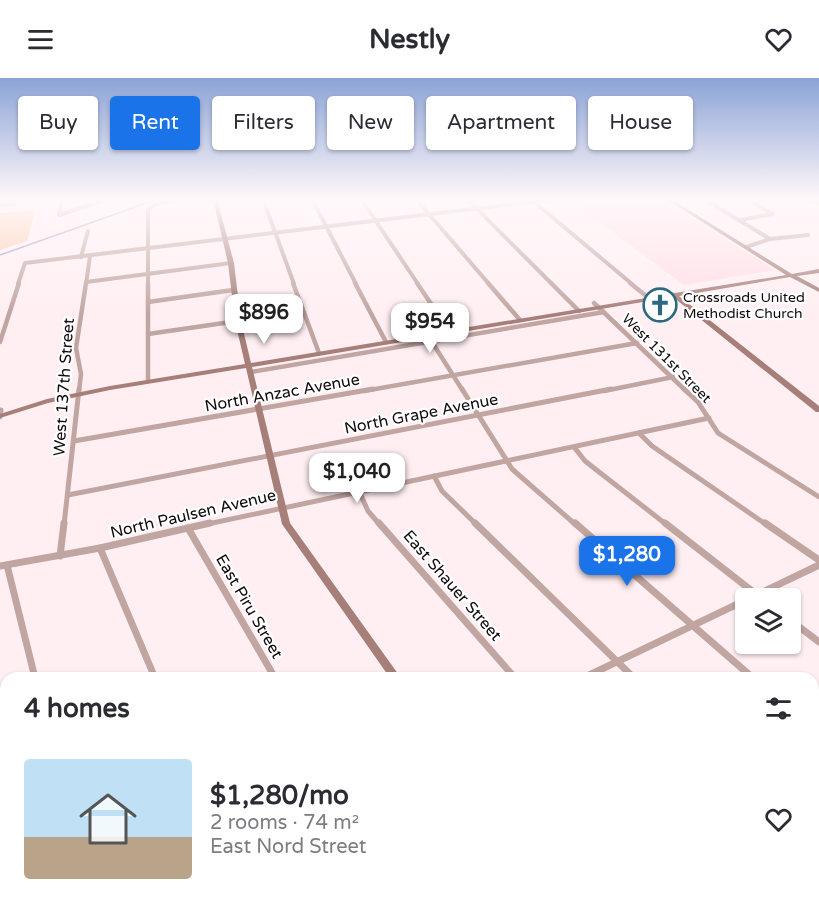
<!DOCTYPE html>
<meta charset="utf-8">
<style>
:root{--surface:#fff;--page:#f2f2f3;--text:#2b2b33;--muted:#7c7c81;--line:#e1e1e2;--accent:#1a73e8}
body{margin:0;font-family:"Varela Round",sans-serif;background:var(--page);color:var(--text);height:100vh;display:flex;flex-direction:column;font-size:22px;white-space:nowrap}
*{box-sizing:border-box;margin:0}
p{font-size:20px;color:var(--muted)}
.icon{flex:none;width:33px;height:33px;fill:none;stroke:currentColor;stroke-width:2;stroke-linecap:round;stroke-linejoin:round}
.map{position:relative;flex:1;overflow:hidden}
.panel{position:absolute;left:0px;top:594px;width:819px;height:236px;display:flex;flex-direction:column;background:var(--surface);border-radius:18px 18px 0 0;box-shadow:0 2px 4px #0004}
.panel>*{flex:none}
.banner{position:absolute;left:18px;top:18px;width:783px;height:54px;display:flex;gap:12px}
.fabs{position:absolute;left:735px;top:510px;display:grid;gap:12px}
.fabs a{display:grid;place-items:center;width:66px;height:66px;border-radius:6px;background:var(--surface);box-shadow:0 2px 4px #0004;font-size:30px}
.price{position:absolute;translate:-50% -51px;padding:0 14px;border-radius:12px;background:#fff;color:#222;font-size:20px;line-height:39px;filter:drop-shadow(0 2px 3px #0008)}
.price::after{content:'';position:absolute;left:50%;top:36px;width:18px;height:14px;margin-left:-9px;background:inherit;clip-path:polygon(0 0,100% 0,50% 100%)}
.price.on{background:var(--accent);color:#fff}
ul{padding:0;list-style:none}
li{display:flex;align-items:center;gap:18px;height:150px;padding:0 24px}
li+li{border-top:2px solid var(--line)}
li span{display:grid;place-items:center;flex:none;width:168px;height:120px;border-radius:6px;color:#555}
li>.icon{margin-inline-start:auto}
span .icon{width:72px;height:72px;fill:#fffc;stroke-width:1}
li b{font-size:26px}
h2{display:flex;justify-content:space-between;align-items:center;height:72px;padding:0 24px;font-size:26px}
.chip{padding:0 21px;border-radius:6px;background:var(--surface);box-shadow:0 2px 4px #0004;font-size:21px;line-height:54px}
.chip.on{background:var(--accent);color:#fff}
header{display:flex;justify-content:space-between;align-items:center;height:78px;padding:0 24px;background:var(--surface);font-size:27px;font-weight:800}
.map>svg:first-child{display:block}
.built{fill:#ffdee6}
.green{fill:#f9c7a6}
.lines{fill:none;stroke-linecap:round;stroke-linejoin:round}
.stream{stroke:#a08aba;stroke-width:1.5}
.street-far4{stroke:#c1a5a1;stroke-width:4}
.street-far3{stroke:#c1a5a1;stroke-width:4.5}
.street-far2{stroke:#c1a5a1;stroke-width:5}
.street-far1{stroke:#c1a5a1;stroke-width:7}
.street{stroke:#c1a5a1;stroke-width:9}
.secondary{fill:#a67f79;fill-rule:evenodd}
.labels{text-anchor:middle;stroke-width:4.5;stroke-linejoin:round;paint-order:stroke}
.far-poi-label{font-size:14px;fill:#10090b;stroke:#fff;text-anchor:start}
.far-street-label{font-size:14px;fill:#10090b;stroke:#fff}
.street-label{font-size:16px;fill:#10090b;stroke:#fff}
</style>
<header><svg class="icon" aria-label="menu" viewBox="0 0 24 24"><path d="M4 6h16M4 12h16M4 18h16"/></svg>Nestly<svg class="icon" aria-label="heart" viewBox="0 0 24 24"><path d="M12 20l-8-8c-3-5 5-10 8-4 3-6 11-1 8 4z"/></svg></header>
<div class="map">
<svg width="819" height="829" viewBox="0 0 819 829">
<rect width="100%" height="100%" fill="#ffeff3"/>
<polygon class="built" points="631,121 660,121 775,192 684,207 578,128"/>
<polygon class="green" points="35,132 27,163 0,172 0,135"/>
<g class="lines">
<polyline class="stream" points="0,177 158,121"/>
<g class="street-far4">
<polyline points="62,121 59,137 108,121"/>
<polyline points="263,121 294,206"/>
<polyline points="312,121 356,206"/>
<polyline points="361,121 418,206"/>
<polyline points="416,121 489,206"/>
<polyline points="467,121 552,206"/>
<polyline points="704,121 770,161"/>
<polyline points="747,121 772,136"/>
<polyline points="811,121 819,125"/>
<polyline points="533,123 632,206"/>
<polyline points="0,127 13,126 15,121"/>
<polyline points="741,142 772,136"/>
<polyline points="746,169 770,161 808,157"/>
<polyline points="81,179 88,153"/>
<polyline points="86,204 231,185"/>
<polyline points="18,206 25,185 555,121"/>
<polyline points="86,206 90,178"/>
<polyline points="148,206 148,132 156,126 176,121"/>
</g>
<g class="street-far3">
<polyline points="148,205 148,303"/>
<polyline points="293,205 319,275"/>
<polyline points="355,205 386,264"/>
<polyline points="417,205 450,254"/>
<polyline points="488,205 520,242"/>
<polyline points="551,205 579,233"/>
<polyline points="630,205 650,221"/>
<polyline points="148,224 233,212"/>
<polyline points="594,225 686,313"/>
<polyline points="148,256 238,243"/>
<polyline points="0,264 19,205"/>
<polyline points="432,264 463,313"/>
<polyline points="251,294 604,234"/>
<polyline points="79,313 81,296 76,270 86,205"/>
<polyline points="364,313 637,265"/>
<polyline points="604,313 673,299"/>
</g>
<g class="street-far2">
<polyline points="462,311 512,391 576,447"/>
<polyline points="684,311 698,324 718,355 819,419"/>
<polyline points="0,339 1,332"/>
<polyline points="639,355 652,368 767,447"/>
<polyline points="74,363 373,311"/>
<polyline points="574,369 585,383 667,447"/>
<polyline points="434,398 442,413 477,447"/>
<polyline points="359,413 368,433 380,447"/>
<polyline points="68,417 611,311"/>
<polyline points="64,447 79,311"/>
<polyline points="203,447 709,340"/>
</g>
<g class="street-far1">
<polyline points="379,445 515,600"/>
<polyline points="475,445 634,600"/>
<polyline points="575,445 753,600"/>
<polyline points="665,445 761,520"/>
<polyline points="765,445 819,482"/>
<polyline points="188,450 275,600"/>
<polyline points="100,470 155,600"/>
<polyline points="60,478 64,445"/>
<polyline points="7,487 35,600"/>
<polyline points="0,488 100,470 210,445"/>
<polyline points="790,542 819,564"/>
<polyline points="583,600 819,487"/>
</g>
<g class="street">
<polyline points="813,651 819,656"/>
<polyline points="813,778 819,784"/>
<polyline points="93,824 95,829"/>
<polyline points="247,824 249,829"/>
<polyline points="404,824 407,829"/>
<polyline points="706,824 710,829"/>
<polyline points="227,829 234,824"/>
</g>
<g class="secondary">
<polygon points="213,121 217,121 234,185 241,243 251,285 670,216 670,214 675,215 786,197 666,121 671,121 792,196 819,191 819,195 797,198 819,210 819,214 790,199 679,218 819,328 819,334 816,334 673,219 252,289 290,445 401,600 390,600 282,446 246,290 110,312 48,325 0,340 0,336 47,321 110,308 245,286 235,243 228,185"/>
<polygon points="549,824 564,824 567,829 551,829"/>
</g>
</g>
<linearGradient id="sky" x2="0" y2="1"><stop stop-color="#8ba3d6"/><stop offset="0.51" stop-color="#fff8fa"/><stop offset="1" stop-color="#fff8fa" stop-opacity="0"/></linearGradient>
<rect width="819" height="237" fill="url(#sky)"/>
<defs>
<g id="church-ring" transform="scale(1.725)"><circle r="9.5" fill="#fff" stroke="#2a697e" stroke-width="1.5"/><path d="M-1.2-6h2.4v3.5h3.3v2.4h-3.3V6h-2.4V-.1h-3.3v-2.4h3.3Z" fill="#2a697e"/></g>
</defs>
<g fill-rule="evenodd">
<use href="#church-ring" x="660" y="227"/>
</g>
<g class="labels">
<g class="far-poi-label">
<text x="683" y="224">Crossroads United<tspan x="683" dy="16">Methodist Church</tspan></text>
</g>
<g class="far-street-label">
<text transform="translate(667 280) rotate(45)" y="5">West 131st Street</text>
</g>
<g class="street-label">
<text transform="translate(63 309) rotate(-86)" y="6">West 137th Street</text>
<text transform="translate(282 314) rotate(-10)" y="6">North Anzac Avenue</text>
<text transform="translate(421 335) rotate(-11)" y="6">North Grape Avenue</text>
<text transform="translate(193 435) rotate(-13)" y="6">North Paulsen Avenue</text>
<text transform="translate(453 507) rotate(49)" y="6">East Shauer Street</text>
<text transform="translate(250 528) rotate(60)" y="6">East Piru Street</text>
</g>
</g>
</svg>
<div class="fabs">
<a><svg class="icon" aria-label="layers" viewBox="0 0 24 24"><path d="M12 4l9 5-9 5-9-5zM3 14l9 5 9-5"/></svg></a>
</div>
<b class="price" style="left:264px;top:267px">$896</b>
<b class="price" style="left:430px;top:276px">$954</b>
<b class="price" style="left:357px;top:426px">$1,040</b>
<b class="price on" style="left:627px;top:509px">$1,280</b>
<div class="banner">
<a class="chip">Buy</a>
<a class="chip on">Rent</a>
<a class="chip">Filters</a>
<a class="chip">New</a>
<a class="chip">Apartment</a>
<a class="chip">House</a>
</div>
<section class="panel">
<h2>4 homes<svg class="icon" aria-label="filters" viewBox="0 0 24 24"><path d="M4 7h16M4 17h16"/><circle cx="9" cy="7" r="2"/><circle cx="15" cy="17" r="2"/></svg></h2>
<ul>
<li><span style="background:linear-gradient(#bfe0f5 65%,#b9a48a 0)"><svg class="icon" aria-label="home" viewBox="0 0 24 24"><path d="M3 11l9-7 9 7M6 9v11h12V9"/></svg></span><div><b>$1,280/mo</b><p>2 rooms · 74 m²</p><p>East Nord Street</p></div><svg class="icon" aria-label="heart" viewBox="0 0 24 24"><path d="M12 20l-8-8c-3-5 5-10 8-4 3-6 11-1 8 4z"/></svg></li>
</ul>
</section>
</div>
